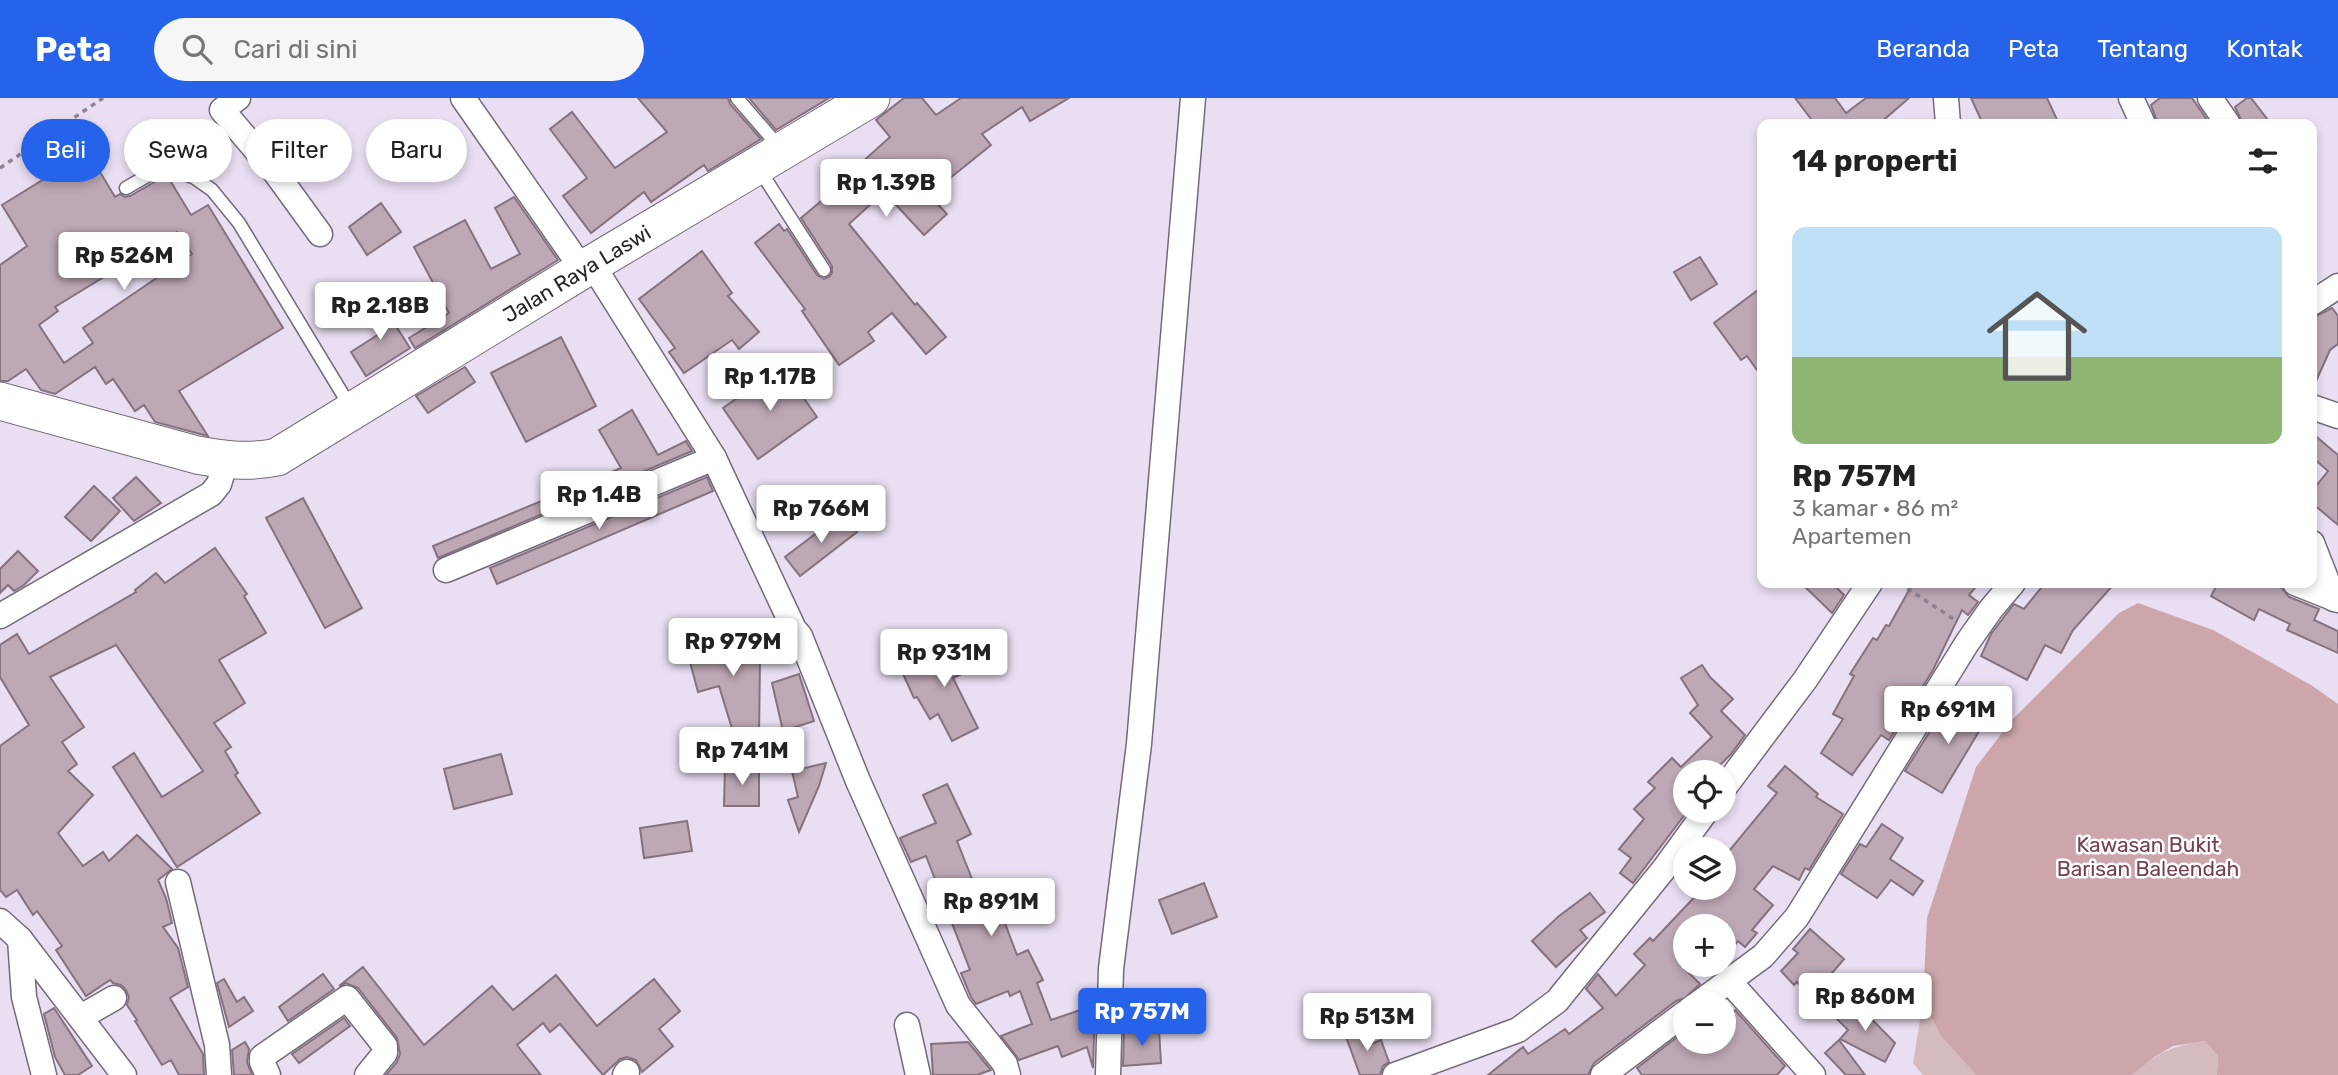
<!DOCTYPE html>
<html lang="id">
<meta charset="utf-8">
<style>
:root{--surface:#fff;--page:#f6f6f6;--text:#222;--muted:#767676;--line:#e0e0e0;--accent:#2563eb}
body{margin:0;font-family:Rubik,sans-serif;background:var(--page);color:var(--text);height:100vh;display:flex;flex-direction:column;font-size:26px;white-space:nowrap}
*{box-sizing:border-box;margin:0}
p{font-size:23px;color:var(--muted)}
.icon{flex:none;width:38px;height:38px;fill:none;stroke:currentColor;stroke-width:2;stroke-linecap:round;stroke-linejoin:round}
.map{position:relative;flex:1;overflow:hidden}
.panel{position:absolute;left:1757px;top:21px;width:560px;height:469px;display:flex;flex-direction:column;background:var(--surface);border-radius:14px;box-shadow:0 4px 10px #0003}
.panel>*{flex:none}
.hud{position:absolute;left:21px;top:21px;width:665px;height:63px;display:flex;gap:14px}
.fabs{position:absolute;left:1673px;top:662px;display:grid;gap:14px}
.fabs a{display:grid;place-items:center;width:63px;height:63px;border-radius:50%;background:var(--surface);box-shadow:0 4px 10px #0003;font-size:35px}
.price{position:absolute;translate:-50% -60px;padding:0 16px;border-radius:7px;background:#fff;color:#222;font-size:23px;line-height:46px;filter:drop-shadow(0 2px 4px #0008)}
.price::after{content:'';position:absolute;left:50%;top:42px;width:21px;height:16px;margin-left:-10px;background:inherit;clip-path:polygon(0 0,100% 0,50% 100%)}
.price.selected{background:var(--accent);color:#fff}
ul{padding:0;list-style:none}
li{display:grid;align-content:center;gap:14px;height:371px;padding:0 35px}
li+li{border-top:2px solid var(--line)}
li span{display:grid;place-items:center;height:217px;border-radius:14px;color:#555}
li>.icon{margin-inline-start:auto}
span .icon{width:126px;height:126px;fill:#fffc;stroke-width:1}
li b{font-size:30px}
h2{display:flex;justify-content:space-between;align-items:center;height:84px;padding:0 35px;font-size:30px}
.tag{padding:0 24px;border-radius:32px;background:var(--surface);box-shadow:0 4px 10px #0003;font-size:24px;line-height:63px}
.tag.selected{background:var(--accent);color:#fff}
header{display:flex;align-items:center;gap:42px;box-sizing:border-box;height:98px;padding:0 35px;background:var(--accent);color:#fff}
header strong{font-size:33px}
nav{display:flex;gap:38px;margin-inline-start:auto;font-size:24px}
.search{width:490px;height:63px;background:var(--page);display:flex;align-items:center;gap:18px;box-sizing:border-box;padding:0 24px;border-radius:38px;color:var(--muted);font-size:26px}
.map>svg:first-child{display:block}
.green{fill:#d6bbbe}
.forest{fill:#cca6ab}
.building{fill:#bda8b5;stroke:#85727e;stroke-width:2;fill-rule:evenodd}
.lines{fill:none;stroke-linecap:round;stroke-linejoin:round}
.lane-casing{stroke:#746a7b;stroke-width:15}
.street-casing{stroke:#746a7b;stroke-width:27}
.primary-casing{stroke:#746a7b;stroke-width:39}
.path{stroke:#8c8492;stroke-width:3.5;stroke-dasharray:5 5;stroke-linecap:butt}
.lane{stroke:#fff;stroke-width:12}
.street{stroke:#fff;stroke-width:24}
.primary{stroke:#fff;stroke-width:37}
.labels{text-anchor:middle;stroke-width:5;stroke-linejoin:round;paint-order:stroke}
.street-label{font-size:21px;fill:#28232b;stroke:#fff}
.park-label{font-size:21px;fill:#77414b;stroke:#fff}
</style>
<header>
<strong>Peta</strong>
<div class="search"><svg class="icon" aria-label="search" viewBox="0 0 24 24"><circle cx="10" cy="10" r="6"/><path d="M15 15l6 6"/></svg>Cari di sini</div>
<nav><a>Beranda</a><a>Peta</a><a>Tentang</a><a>Kontak</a></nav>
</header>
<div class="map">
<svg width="2338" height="977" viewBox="0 0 2338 977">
<rect width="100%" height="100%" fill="#e9def2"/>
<g class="green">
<polygon points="1923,904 1941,938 1976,977 1923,977 1913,965"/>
<path d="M 2205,943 L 2218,958 L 2217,977 L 2132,977 C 2161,954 2167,949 2205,943 Z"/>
</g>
<polygon class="forest" points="2138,505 2213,532 2311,587 2338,606 2338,977 2217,977 2218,958 2205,943 2173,948 2156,958 2132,977 1976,977 1941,938 1923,904 1927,820 1976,669 2012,622 2119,515"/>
<g class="building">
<polygon points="638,0 728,0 730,6 761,41 708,73 704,67 651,104 644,94 591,135 563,98 587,80 550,31 572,14 615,70 667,34"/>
<polygon points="749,0 829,0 776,32"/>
<polygon points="904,0 922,0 936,17 961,0 1069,0 1030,23 1022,9 982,36 991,47 929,97 947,116 924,137 884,94 849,126 915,207 917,205 946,239 926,256 892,215 868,234 874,243 839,267 802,213 805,211 755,145 779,126 784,133 787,131 817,177 824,181 829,179 832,175 832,168 801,120 838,89 837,87 890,39 876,22"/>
<polygon points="1795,0 1835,0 1846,15 1866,0 1909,0 1879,26 1815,26"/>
<polygon points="1971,0 2047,0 2059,26 1983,26"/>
<polygon points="2160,0 2192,0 2210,26 2158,26 2151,7"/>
<polygon points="2247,0 2251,0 2271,26 2243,26 2235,9"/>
<path d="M 88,54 L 115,99 L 120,96 L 125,99 L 130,98 L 165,78 L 168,79 L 191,117 L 208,107 L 283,230 L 179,293 L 208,338 L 155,324 L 144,307 L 135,313 L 113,281 L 106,286 L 95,269 L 55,296 L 41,292 L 26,271 L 8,283 L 0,283 L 0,167 L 27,148 L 2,107 ZM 177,134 L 192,156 L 83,230 L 93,245 L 64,265 L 39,227 L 58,213 L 55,209 Z"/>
<polygon points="514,99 558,162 415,250 409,240 449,215 414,149 465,122 491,171 520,156 495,110"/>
<polygon points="381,105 401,134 367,157 349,129"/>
<polygon points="702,153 732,195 728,198 759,234 739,251 732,242 684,275 669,254 675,250 639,201"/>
<polygon points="1700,159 1717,186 1691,202 1674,174"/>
<polygon points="1762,189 1762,279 1747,258 1741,262 1714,225"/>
<polygon points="376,197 410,250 366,278 351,254 382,234 367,202"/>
<polygon points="2332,210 2338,218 2338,246 2330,252 2312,292 2312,220"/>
<polygon points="561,239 596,308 526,344 491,275"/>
<polygon points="465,269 475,284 428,315 416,298"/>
<polygon points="782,269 817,319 758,361 723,310"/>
<polygon points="632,312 658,357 686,343 692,353 438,460 433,448 621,370 599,332"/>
<polygon points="2312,335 2338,357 2338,427 2312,405 2312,393 2328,373 2312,359"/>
<polygon points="136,379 161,405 134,423 113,400"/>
<polygon points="707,379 713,393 497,486 490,470"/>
<polygon points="94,388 120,413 91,443 65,419"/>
<polygon points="303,400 362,510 325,530 266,420"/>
<polygon points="843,415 857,434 800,478 785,459"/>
<polygon points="215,450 247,496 244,498 266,535 219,562 245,605 214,625 231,649 225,653 238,675 235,677 260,715 177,769 113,669 134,655 162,699 203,673 116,547 50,579 84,629 62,644 77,666 68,673 93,697 58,735 83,768 103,754 109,763 137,737 172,771 158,782 166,800 172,825 163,829 178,850 188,889 170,900 203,956 204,977 179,977 171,962 162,967 135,923 137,922 127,907 129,899 126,892 121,887 113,885 110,882 86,898 56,852 62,848 37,813 33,817 17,792 6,799 0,792 0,648 29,627 0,579 0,547 17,536 29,556 136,494 135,492 156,475 165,485"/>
<polygon points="18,453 38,473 24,487 14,493 8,487 0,495 0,471"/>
<polygon points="1801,485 1832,485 1844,497 1832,515"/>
<polygon points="1913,485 1979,485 1969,497 1978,504 1968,517 1962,512 1933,572 1889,642 1881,637 1852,677 1821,655 1843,621 1833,616 1854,578 1850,576 1873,540 1877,542 1886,527 1889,528"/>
<polygon points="2045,485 2115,485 2073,532 2061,555 2045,547 2027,582 1981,558 1991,536 2014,506 2024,511"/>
<polygon points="2218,485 2272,485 2281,489 2289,499 2319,511 2314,522 2338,533 2338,555 2287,532 2290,526 2259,511 2254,522 2211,498"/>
<polygon points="757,530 764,559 760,560 759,640 737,647 719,588 698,594 686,549"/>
<polygon points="960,539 976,569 953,580 978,630 952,643 938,616 930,621 917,599 914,600 903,576 928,564"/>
<polygon points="1702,567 1710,579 1733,601 1721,613 1745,637 1731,656 1713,674 1685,674 1686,715 1633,785 1620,775 1631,760 1619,751 1644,721 1634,711 1655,690 1648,684 1672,660 1681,669 1712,639 1690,615 1698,607 1681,580"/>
<polygon points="799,576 814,623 783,633 772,585"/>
<polygon points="1972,598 1993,610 1942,695 1905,673 1939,619 1956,628"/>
<polygon points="501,656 512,696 454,711 444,671"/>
<polygon points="826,665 819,688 799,734 788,702 798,699 792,673"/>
<polygon points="1785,668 1818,696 1816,699 1843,716 1809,772 1805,770 1799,782 1773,768 1754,791 1773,807 1752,832 1757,835 1745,849 1738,843 1724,860 1724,828 1685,828 1685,871 1700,886 1685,900 1676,903 1594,965 1588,977 1488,977 1523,949 1528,956 1565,931 1569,936 1603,910 1586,891 1598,876 1616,898 1645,867 1634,856 1650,840 1653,843 1704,789 1724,789 1724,759 1777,695 1768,688"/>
<polygon points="725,670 759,670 759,708 724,708"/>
<polygon points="947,686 971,736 957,743 976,791 985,787 994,809 998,807 1017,857 1028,852 1043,882 1037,885 1051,922 1095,907 1093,970 1087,949 1062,959 1058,948 1019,962 1001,938 1032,926 1020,893 1010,898 1008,893 976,906 971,899 961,875 970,872 926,758 911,764 900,740 936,725 923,697"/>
<polygon points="687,723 692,753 644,760 640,730"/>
<polygon points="1882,726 1903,740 1890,761 1923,783 1913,797 1891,782 1877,800 1841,776 1860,746 1866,749"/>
<polygon points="1204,785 1217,819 1172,836 1159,802"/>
<polygon points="1590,795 1605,814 1580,832 1587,840 1556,869 1532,843 1559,818"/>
<polygon points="1810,831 1844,861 1821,888 1827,894 1815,904 1797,884 1794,887 1781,873 1798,855 1793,851"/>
<polygon points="363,869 424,947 492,888 513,912 556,877 597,928 654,881 680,913 659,931 673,948 642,974 636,962 627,959 620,961 603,977 560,926 550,934 543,925 517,947 541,977 386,977 397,964 400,956 397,940 358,890 346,885 339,888"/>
<polygon points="323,876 334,891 288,923 279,909"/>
<polygon points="224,881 237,904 244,899 253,913 229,929 217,885"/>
<polygon points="1853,902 1895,945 1885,964 1840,941 1848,932 1836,920"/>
<polygon points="54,910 92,968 78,977 65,977 55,959 44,916"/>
<polygon points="1735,912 1785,968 1777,977 1642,977 1637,970 1685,933 1685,943 1724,943 1724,925"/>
<polygon points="344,920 350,928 299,965 292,956"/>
<polygon points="1364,929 1371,946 1381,942 1389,964 1383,968 1380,977 1360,977 1345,936"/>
<polygon points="1159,931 1161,965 1123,968 1124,934"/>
<polygon points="1839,942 1865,977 1846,977 1825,955"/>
<polygon points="245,944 249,951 247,964 252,977 234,977 232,952"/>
<polygon points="968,944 991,972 977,977 933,977 931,946"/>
</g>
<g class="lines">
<g class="lane-casing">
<g id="lane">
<polyline points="737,0 780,50"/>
<polyline points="759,71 824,172"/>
<polyline points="126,90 164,68 195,80 212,92 239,125 351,310"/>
</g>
</g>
<g class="street-casing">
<g id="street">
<polyline points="238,0 222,12 275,74 320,136"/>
<polyline points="463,0 583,172"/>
<polyline points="1946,0 1948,26"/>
<polyline points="2131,0 2143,26"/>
<polyline points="2210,0 2228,26"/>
<polyline points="592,166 714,360 794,531 800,538 858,683 958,907 1005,966 1008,977"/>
<polyline points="2312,205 2338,188"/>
<polyline points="2312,309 2338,318"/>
<polyline points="2312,445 2334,501"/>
<polyline points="446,472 714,360"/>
<polyline points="2295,485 2338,502"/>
<polyline points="0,518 211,396 219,386 226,363"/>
<polyline points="1724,690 1805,582 1870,485"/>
<polyline points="178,784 217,947 219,977"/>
<polyline points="0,823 20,841 124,977"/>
<polyline points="20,841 24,899 44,977"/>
<polyline points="1729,883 1813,977"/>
<polyline points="1699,905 1763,858 1797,819 1967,545 1991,511 2013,485"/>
<polyline points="81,919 114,900"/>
<polyline points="907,927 918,977"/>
<polyline points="268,977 262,964 262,959 347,900 385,948 385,955 367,977"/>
<polyline points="625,977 627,974"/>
<polyline points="1108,977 1111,871 1139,646 1193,0"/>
<polyline points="1395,977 1518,932 1557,903 1664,771 1707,712"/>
<polyline points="1603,977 1685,915"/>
</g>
</g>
<g class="primary-casing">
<path id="primary" d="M 0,303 L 197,357 C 224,362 250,365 277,359 L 592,166 L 871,0"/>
</g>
<g class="path">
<polyline points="0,70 103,0"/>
<polyline points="1899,485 1955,522"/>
</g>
<use href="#lane" class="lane"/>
<use href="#street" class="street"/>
<use href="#primary" class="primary"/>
</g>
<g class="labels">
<g class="street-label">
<text transform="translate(577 176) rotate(-31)" y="7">Jalan Raya Laswi</text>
</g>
<g class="park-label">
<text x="2148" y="754">Kawasan Bukit<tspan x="2148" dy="24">Barisan Baleendah</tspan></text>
</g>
</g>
</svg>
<div class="fabs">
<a><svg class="icon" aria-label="locate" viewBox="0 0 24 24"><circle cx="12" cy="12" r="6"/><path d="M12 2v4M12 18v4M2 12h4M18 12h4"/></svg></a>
<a><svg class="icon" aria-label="layers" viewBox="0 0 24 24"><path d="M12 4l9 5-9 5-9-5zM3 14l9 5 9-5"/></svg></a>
<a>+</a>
<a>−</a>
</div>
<b class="price" style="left:886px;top:121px">Rp 1.39B</b>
<b class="price" style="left:124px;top:194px">Rp 526M</b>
<b class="price" style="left:380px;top:244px">Rp 2.18B</b>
<b class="price" style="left:770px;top:315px">Rp 1.17B</b>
<b class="price" style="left:599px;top:433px">Rp 1.4B</b>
<b class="price" style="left:821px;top:447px">Rp 766M</b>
<b class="price" style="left:733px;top:580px">Rp 979M</b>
<b class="price" style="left:944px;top:591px">Rp 931M</b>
<b class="price" style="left:1948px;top:648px">Rp 691M</b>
<b class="price" style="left:742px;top:689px">Rp 741M</b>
<b class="price" style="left:991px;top:840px">Rp 891M</b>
<b class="price" style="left:1865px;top:935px">Rp 860M</b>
<b class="price selected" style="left:1142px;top:950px">Rp 757M</b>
<b class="price" style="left:1367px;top:955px">Rp 513M</b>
<div class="hud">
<a class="tag selected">Beli</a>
<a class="tag">Sewa</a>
<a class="tag">Filter</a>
<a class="tag">Baru</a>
</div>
<section class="panel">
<h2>14 properti<svg class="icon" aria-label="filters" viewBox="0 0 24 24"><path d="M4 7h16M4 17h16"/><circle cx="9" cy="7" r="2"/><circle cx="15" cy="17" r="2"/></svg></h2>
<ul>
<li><span style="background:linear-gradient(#bfe0f5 60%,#8fb573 0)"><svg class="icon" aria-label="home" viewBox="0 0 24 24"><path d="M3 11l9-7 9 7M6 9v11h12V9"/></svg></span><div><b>Rp 757M</b><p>3 kamar · 86 m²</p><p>Apartemen</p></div></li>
</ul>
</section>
</div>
